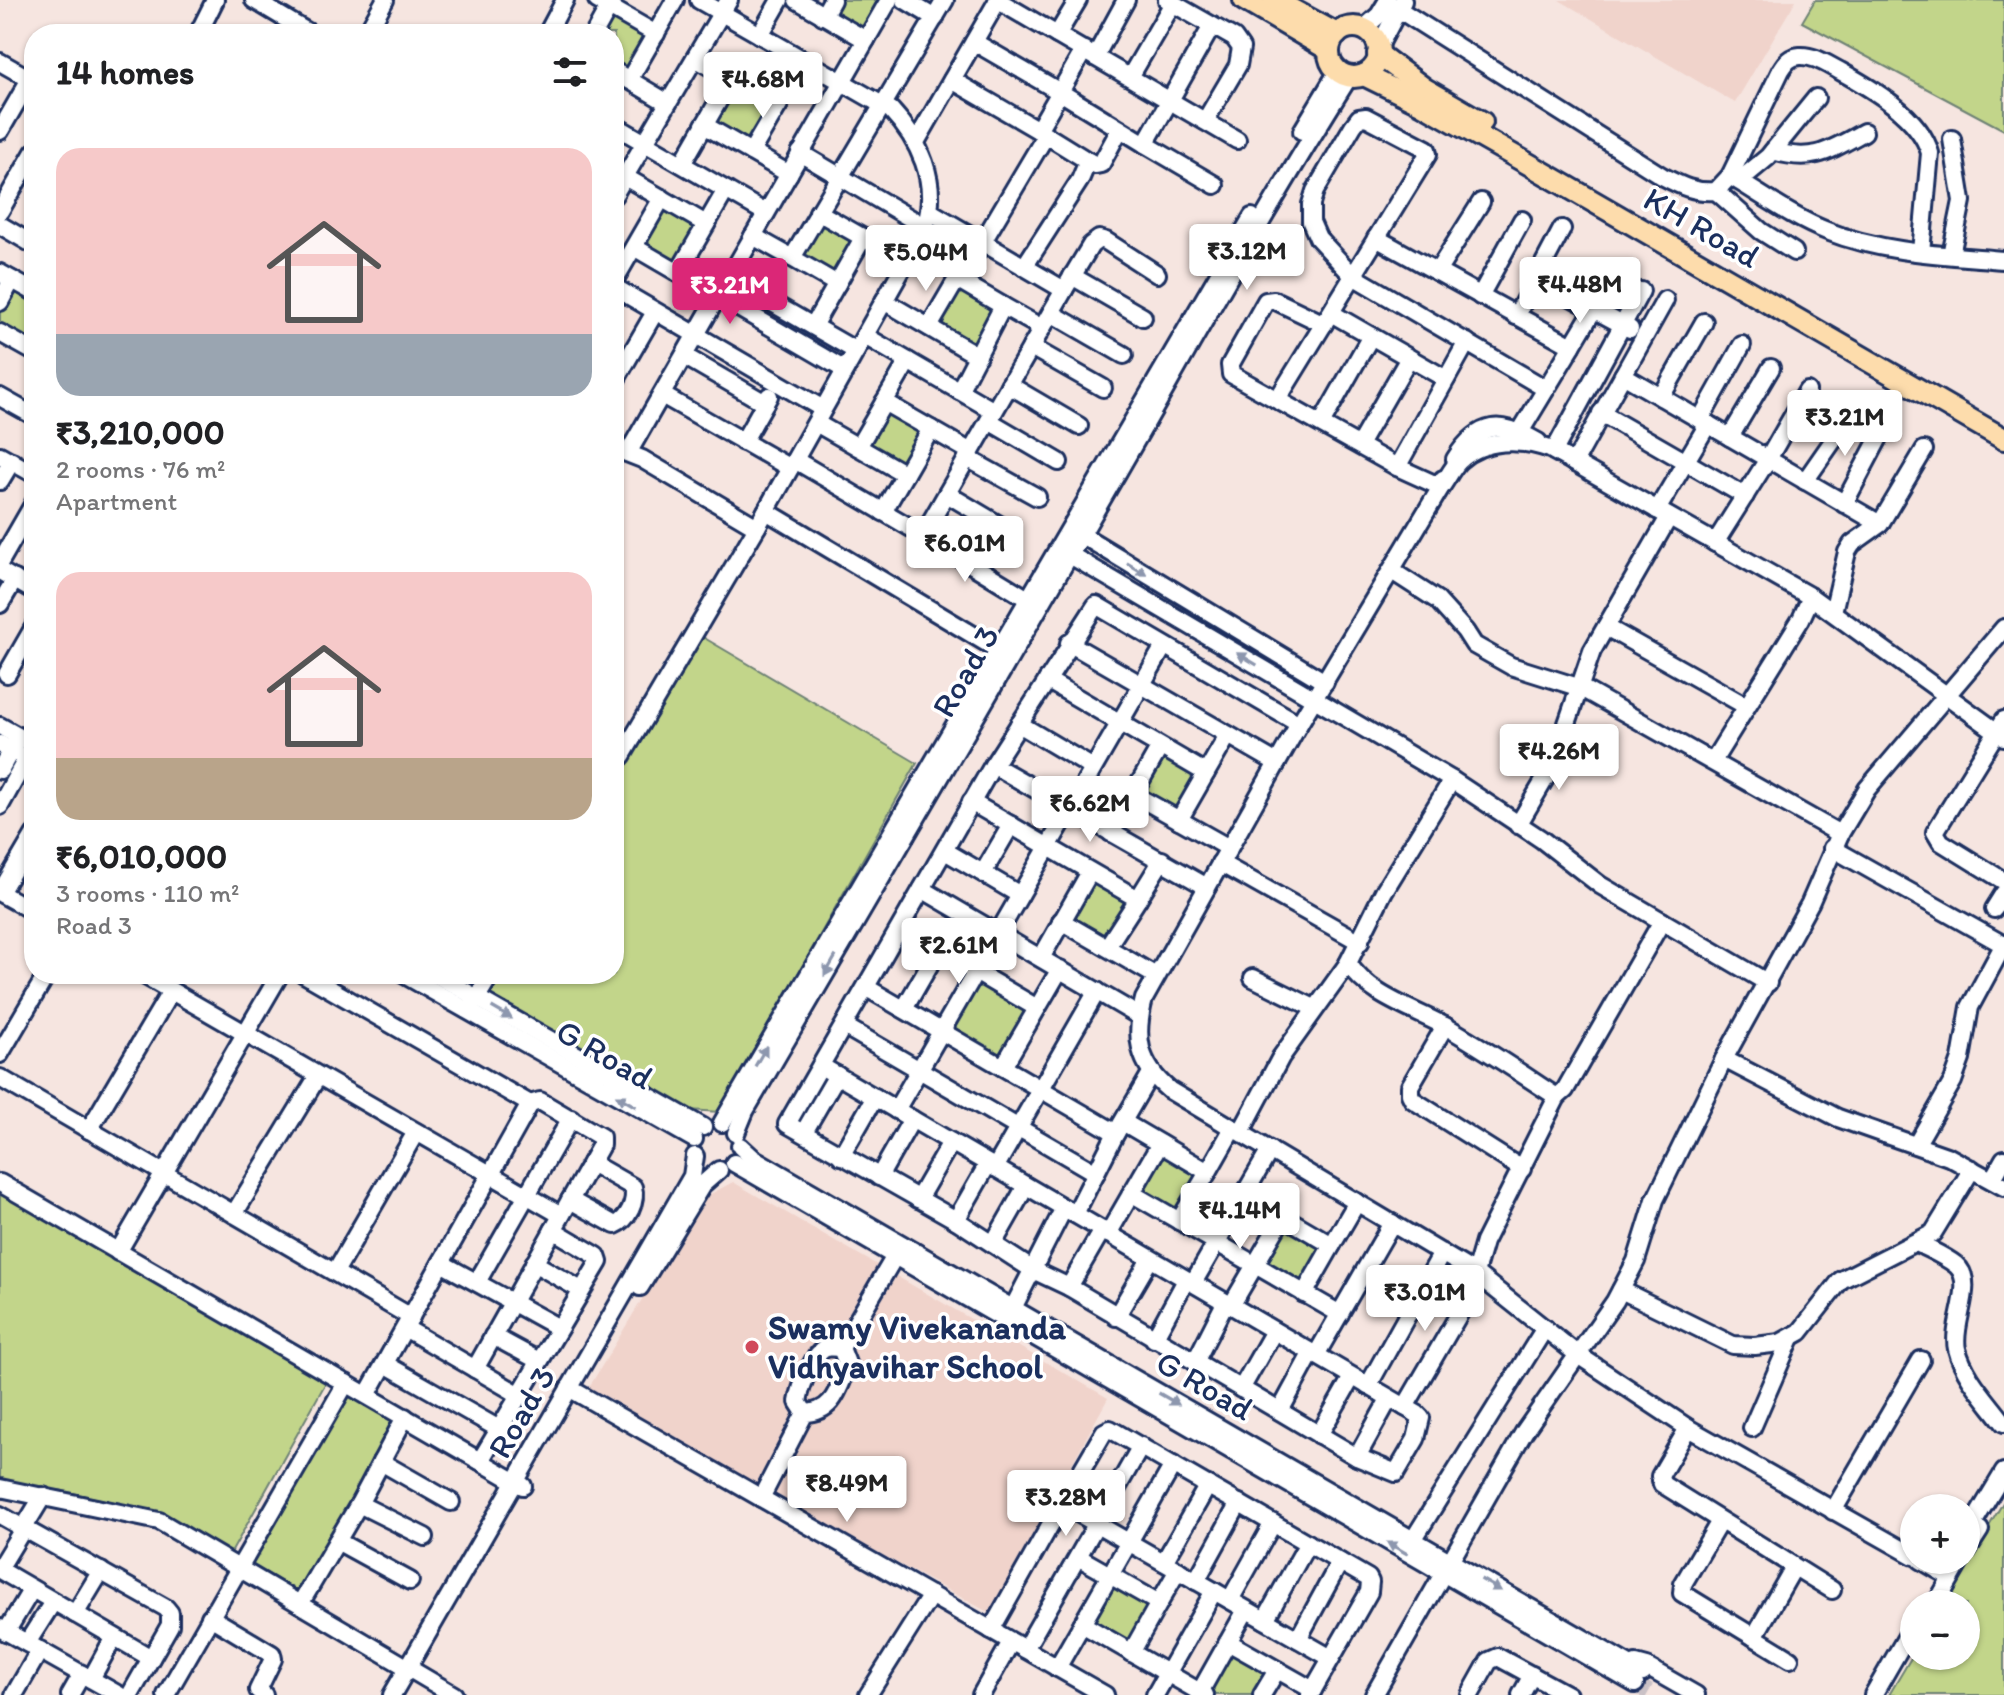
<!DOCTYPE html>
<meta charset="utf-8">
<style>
:root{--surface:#fff;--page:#f6f6f6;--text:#202124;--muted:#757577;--accent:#db2777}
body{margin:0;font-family:Itim,sans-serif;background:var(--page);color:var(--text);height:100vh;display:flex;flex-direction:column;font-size:30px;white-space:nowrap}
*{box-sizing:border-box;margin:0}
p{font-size:26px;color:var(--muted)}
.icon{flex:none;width:44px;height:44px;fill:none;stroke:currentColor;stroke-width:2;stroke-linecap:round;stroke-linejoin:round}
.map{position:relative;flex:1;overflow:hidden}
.panel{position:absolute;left:24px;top:24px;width:600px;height:960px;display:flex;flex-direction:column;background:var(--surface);border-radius:32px;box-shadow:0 2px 6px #0004}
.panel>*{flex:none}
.buttons{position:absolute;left:1900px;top:1494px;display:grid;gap:16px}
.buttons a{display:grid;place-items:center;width:80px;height:80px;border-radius:50%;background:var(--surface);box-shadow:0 2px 6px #0004;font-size:40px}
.price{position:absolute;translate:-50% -68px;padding:0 18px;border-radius:8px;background:#fff;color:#222;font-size:26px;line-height:52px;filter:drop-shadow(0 2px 4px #0008)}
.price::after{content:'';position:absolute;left:50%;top:48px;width:24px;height:18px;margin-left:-12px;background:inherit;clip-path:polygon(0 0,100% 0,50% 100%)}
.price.active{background:var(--accent);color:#fff}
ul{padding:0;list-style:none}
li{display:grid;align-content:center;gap:16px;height:424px;padding:0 32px}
li span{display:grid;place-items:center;height:248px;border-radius:24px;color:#555}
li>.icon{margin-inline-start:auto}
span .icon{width:144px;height:144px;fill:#fffc;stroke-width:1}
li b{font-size:34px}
h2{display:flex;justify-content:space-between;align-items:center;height:96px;padding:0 32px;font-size:34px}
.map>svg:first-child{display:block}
.built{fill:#f0d3cb}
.green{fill:#c2d58a;stroke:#6e8274;stroke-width:2}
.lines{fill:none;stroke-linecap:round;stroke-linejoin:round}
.minor-tunnel{stroke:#cac1c6;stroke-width:16;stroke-dasharray:16 8;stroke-linecap:butt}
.minor-casing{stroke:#1b2f5e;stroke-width:22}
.major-casing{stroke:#1b2f5e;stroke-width:26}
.minor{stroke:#fff;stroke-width:16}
.major{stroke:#fddcac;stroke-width:20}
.oneway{fill:#8d97ae}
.poi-dot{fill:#d1495b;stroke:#fff;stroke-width:3}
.labels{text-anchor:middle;stroke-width:7;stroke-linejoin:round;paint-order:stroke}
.street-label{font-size:34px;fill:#1b2f5e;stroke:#fff}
.poi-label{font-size:34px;font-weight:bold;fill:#1b2f5e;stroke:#fff;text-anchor:start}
</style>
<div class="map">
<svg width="2004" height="1695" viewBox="0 0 2004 1695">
<rect width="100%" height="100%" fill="#f6e5e0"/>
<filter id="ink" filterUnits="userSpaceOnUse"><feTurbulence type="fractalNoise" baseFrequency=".0125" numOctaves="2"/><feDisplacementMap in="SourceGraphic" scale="16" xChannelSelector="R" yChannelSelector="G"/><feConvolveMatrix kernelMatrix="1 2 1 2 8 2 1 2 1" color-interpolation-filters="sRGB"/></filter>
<g filter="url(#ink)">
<g class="built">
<polygon points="1559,0 1796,0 1735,103"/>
<polygon points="733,1182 1108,1398 990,1613 585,1394 703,1198"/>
</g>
<g class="green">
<polygon points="837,0 885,0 867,33 830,12"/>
<polygon points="1815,0 2004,0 2004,130 1802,22"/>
<polygon points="611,15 648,35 627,72 614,65 614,34 600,34"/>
<polygon points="732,87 769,108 749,144 712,124"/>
<polygon points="662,207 699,228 678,265 642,244"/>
<polygon points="818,220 855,241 835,278 798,257"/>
<polygon points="13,286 34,297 34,335 29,343 0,327 0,310"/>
<polygon points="957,288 994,308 973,345 936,325"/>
<polygon points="888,409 924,430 904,467 867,446"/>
<polygon points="701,636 917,763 720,1112 689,1110 484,993 495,974 614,974 614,779"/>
<polygon points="1162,754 1199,775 1178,811 1141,791"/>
<polygon points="1089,880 1126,900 1105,937 1069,916"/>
<polygon points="978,981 1029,1009 1002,1059 951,1031"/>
<polygon points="1163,1153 1200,1174 1179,1210 1142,1190"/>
<polygon points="0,1188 329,1377 231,1553 155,1511 59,1490 46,1490 0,1479"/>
<polygon points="1284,1226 1321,1246 1301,1283 1264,1262"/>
<polygon points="334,1383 399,1418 302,1594 240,1557"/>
<polygon points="2004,1501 2004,1695 1889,1695 1914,1653 1914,1656 1966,1656 1966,1604 1943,1604"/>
<polygon points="1110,1582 1153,1606 1130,1648 1087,1623"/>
<polygon points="1228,1649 1271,1674 1259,1695 1213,1695 1204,1690"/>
</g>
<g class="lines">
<polyline class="minor-tunnel" points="1635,1684 1654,1695"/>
<g class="minor-casing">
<g id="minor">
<polyline points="254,0 311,34"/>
<polyline points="597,0 656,34"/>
<polyline points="797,0 866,40"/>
<polyline points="905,0 935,18"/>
<polyline points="997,0 1237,140"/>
<polyline points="1167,0 1234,38 1241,48 1238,65 1205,121"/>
<path d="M 1398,9 L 1662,176 C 1681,186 1695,193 1716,191 L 1730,176 L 1781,70 C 1786,62 1789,57 1800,56 C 1814,55 1828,65 1840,71 C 1871,88 1920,116 1930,153 L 1921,252"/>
<polyline points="823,16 832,0"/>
<polyline points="1363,29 1379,15 1388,0"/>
<polyline points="198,34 215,0"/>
<polyline points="366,34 385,0"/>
<polyline points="547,34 565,0"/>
<polyline points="594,34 609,7"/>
<polyline points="760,35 780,0"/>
<polyline points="1057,35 1078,0"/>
<polyline points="1378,48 1403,1"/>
<polyline points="1084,50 1060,92 1145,144 1212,26"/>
<polyline points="1095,57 1126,0"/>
<polyline points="695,58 778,106 804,60"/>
<polyline points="0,62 30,79 0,131"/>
<polyline points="614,71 668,103"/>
<polyline points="1130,77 1173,3"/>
<polyline points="629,80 675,0"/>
<polyline points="952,80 1038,130 1060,92 974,42"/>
<polyline points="614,125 726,190"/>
<polyline points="704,125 789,174"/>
<polyline points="1302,131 1338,71"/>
<polyline points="916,142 998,0"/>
<polyline points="1145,144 1215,185"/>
<path d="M 1773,151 C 1813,163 1829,151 1864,132"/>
<polyline points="751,152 778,106"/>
<polyline points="800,153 925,227"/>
<polyline points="1088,161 1096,165 1101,164 1120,129"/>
<polyline points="682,164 731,79"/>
<path d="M 1730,176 C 1761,194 1793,218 1827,231 C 1882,253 1946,255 2004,260"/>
<polyline points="625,177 706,224"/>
<polyline points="1739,181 1768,157 1816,98"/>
<polyline points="1716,191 1761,231 1794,252"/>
<polyline points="614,195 729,0"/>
<polyline points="0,211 34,152"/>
<polyline points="929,211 1064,290 1091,245 1099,239 1106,241 1157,274"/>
<polyline points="818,212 906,262"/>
<polyline points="0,225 34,245"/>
<polyline points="753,236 792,258"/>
<polyline points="1376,238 1572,346 1520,432"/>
<polyline points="634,247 845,370"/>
<polyline points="1951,255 1962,201 1952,139"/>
<polyline points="1024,267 1080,180 1088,161 1038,130"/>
<polyline points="1437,272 1481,202"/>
<polyline points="0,273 34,292"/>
<polyline points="678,273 726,190 766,213"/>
<polyline points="1072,276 1143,317"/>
<polyline points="1536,278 1630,329"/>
<polyline points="960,280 1046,135"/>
<polyline points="614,281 662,198"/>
<polyline points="837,284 792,258 945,0"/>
<polyline points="614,287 823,409"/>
<polyline points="1480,296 1522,220"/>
<polyline points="884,301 978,356"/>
<polyline points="0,302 12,280"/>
<polyline points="1003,306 1042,328"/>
<polyline points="1051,313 1124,355"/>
<polyline points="1331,313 1446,379"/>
<polyline points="1516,316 1562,229"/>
<polyline points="1324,324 1274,300 1266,301 1230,365 1231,374 1397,467 1441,487 1443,479"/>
<polyline points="813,326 863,238"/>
<polyline points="929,327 957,279 1003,306 959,391"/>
<polyline points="0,333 34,352"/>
<polyline points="865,336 994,411"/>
<polyline points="1572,346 1594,309"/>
<polyline points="1031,347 1103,388"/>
<polyline points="856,351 729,278 889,0"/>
<polyline points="684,356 765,403"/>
<polyline points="1623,375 1880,524 1924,450"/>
<polyline points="614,383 655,312"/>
<polyline points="1009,385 1079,426"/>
<polyline points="662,395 790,468"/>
<polyline points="0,397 34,416"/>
<polyline points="1661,397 1704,322"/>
<polyline points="1277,400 1428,154 1427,149 1366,117 1359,118 1353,126 1315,191 1311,204 1311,222 1318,238 1353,276 1546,389"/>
<polyline points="884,402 971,452"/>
<polyline points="1601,413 1745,496"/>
<polyline points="1700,420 1742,345"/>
<polyline points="989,421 1059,462"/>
<polyline points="816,423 858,447 908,361"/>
<polyline points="1321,424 1371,336"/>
<polyline points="1730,437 1771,368"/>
<polyline points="743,442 769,396"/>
<polyline points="1359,445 1409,358"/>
<polyline points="858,447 905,474"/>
<polyline points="614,448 642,459 757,527"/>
<polyline points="1554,451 1641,291"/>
<polyline points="628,453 722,289"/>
<polyline points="0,455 34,474"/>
<polyline points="967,458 1037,497"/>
<path d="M 1455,459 C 1479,421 1501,420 1538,442"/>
<polyline points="795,460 923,535 1064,290"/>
<polyline points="1574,463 1665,300"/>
<polyline points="1397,467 1467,342"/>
<polyline points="0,481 12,461"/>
<polyline points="1805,481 1853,412"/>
<polyline points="947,494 1006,529"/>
<polyline points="1844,504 1882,432"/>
<polyline points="1657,510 1708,424"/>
<polyline points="766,511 1005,654"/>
<polyline points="883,512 931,429"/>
<polyline points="1072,529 1325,682"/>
<polyline points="923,535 1028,599"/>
<polyline points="1715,543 1768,459 1807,391"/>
<polyline points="1060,549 1452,780 1541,839 1600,885 1768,983"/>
<polyline points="0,562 34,503"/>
<polyline points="0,571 34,591"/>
<polyline points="1392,571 1437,600 1465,631 1474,645 1511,666 1581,688 1840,834"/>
<polyline points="0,604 15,579"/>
<polyline points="1833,612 1847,552 1852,544 1880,524"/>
<polyline points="1606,627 1746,706"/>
<polyline points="1069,643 1277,763"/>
<polyline points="7,674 34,627"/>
<polyline points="1047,680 1206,773 1228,735"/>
<polyline points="2004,720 1935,832 1941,842 2004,881"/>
<polyline points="1019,724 1093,768"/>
<polyline points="0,726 34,745"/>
<polyline points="0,744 34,763"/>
<path d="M 614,752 L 622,756 L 757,527 L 906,262 C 913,250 922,237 926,224 C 939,181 919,140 891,110 L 699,0"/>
<polyline points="1713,761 1801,619 1811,597"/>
<polyline points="993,765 1207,887"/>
<polyline points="0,770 15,743"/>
<polyline points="1133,794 1229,848"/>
<polyline points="971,802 1138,899 1162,860"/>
<polyline points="0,806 34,745"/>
<polyline points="1179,820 1206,773"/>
<polyline points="1518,825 1552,767 1592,651 1669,517"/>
<polyline points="1111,833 1160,747"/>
<polyline points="34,835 0,893 34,912"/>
<polyline points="1832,848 2004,945"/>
<polyline points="945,851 1020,895"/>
<polyline points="1220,863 1360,942"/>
<polyline points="983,873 1011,825"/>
<polyline points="922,889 1139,1016"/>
<polyline points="1994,909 2004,893"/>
<polyline points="1061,921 1156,976"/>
<polyline points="901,928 1037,1008"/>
<polyline points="1107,947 1138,899"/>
<polyline points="1041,958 1090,872"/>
<path d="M 1348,963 C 1370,998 1418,1010 1452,1030 C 1488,1051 1522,1074 1557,1097 L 1565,1090 L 1662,921"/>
<polyline points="142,974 561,1215"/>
<polyline points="304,974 530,1104 540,1101 601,1137 601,1145 475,1369"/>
<polyline points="403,974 694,1139"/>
<polyline points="435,974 703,1127"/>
<polyline points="1253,978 1314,1008"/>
<polyline points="867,988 1116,1133"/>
<polyline points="471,1007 491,974"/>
<polyline points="904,1009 938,950"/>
<polyline points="844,1026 1096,1173"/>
<polyline points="1445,1026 1410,1086 1410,1094 1413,1100 1522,1169"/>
<polyline points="0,1054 47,974"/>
<polyline points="1724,1059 1838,1118 1949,1157 2004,1187"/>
<polyline points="821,1066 1417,1414 1421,1418 1416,1439 1396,1473 1357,1457 1069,1287 1033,1270 956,1220 787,1124 993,765 1096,605 1299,724"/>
<polyline points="1003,1067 1060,969"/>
<polyline points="0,1078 411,1317"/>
<polyline points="896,1110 1164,646"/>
<polyline points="1123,1122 1208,1172 1233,1128"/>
<polyline points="722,1123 1252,217"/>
<polyline points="89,1130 171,991"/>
<polyline points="804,1132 837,1075"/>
<polyline points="1241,1132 1281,1057 1347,965 1384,891 1452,780"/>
<path d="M 736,1133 L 745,1111 C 866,903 988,697 1108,489 C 1188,351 1264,211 1349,77"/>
<polyline points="1916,1145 1953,1081 1961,1059 1970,1007 2004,944"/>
<polyline points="740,1146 753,1158 1643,1673"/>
<polyline points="841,1156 875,1097"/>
<polyline points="734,1163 1635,1684"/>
<polyline points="995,1168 1097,991"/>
<polyline points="879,1177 912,1119"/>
<polyline points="1992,1180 2004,1159"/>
<polyline points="0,1183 523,1486"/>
<polyline points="1131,1193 1340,1314"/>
<polyline points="1245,1194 1332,1245 1357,1202"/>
<polyline points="918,1199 951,1142"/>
<path d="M 570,1200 L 615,1225 C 628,1220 637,1201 633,1187 L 591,1163"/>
<polyline points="234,1214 318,1076"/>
<polyline points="1075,1214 1116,1133 1151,1073"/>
<polyline points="956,1220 988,1164"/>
<polyline points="1179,1221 1208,1172"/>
<polyline points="1108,1234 1160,1144"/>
<path d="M 1917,1243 C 1930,1250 1945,1256 1956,1265 C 1977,1283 1951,1323 1957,1349 C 1964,1377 1987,1400 2004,1423"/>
<polyline points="993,1244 1026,1186"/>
<polyline points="118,1252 280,974"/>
<polyline points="441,1263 559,1328"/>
<polyline points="534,1263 581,1290"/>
<polyline points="335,1272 416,1132"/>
<polyline points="1475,1273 1484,1242 1557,1097"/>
<polyline points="477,1282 571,1118"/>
<polyline points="1193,1283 1270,1150"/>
<polyline points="640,1287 702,1185 719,1170"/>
<polyline points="1069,1287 1102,1230"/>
<polyline points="1621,1290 1733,1345 1755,1346 1780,1343 1800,1332 1841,1280 1933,1233 1972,1169"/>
<polyline points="1304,1294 1332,1245"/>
<polyline points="1231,1306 1283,1217"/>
<polyline points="1013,1308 1064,1208"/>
<polyline points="1116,1317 1150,1259"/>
<polyline points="405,1328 520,1395"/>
<polyline points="493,1336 539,1361"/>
<polyline points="1154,1339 1186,1280"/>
<polyline points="1316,1355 1392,1223"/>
<polyline points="1195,1362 1225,1303"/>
<polyline points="385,1364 499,1429"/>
<polyline points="1368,1386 1442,1253"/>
<polyline points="569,1388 1105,1695"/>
<polyline points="1241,1389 1274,1331"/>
<polyline points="367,1395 530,1104"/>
<polyline points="1405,1407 1480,1278"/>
<polyline points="1280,1411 1312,1352"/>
<path d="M 805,1413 L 798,1402 C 800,1389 813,1351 827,1348 C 829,1347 838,1348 841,1348"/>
<polyline points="1688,1428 1660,1476 1662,1484 1832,1590"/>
<polyline points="1752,1428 1791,1338"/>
<polyline points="1319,1435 1352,1377"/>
<polyline points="1357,1457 1389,1399"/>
<polyline points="480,1461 599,1262 597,1256 553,1230"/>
<polyline points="381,1462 451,1502"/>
<polyline points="0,1488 159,1521 454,1695"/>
<path d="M 761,1498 L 805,1413 C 834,1412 838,1389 848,1366 L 841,1348 L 895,1256"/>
<polyline points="359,1504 425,1537"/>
<polyline points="1062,1504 1104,1432 1110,1429 1368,1578 1370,1582 1369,1592 1310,1695"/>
<polyline points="1833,1511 1921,1360"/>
<polyline points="0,1515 166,1608 170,1613 170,1625 130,1695"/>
<polyline points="1720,1521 1683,1584 1682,1593 1790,1659"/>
<polyline points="1966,1535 2004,1472"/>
<polyline points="1413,1540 1545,1328"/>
<polyline points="337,1541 410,1581"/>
<polyline points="1966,1552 1980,1530"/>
<path d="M 1914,1556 L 1688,1428 L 1578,1355 L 1475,1273 L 1169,1090 C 1138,1064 1134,1037 1144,999 L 1299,724 L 1441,487 C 1447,479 1452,468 1459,461 C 1484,438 1521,439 1550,449 L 1811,597 L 2004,737"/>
<polyline points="1078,1557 1159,1603 1178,1570"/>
<polyline points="1921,1560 1950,1577"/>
<polyline points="1164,1562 1208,1485"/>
<polyline points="0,1567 43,1496"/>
<polyline points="0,1570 151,1658"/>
<polyline points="1196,1581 1239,1503"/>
<polyline points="1230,1600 1273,1523"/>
<polyline points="300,1604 359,1504 405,1417"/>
<polyline points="1936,1604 1961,1560"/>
<polyline points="75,1614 101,1571"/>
<polyline points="210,1617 272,1654 273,1659 258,1690 264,1695"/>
<polyline points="1265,1620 1308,1543"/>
<polyline points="1082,1624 1205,1695"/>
<polyline points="0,1628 119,1695"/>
<polyline points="991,1630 1062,1504 1331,1658"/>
<polyline points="6,1632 32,1589"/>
<polyline points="1754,1637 1794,1567"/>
<polyline points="1298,1639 1340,1562"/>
<polyline points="1228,1642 1313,1690"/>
<polyline points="27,1643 53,1602"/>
<polyline points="1025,1649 1141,1446"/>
<polyline points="1131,1653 1159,1603"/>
<polyline points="1636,1664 1647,1667 1696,1695"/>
<polyline points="1057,1668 1173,1465"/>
<polyline points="91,1679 114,1637"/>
<polyline points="1200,1692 1246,1610"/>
<polyline points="14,1695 40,1650"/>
<polyline points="70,1695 82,1674"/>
<polyline points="166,1695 346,1383"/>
<polyline points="392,1695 692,1176 695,1156"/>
<polyline points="868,1695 931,1595"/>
<polyline points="981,1695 1011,1642"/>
<polyline points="1155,1695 1214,1591"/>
<polyline points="1262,1695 1277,1670"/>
<polyline points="1374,1695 1524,1432 1615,1301 1636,1261 1655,1200 1724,1059 1810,903 1840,834 1867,789 2004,628"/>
<polyline points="1470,1695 1489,1661 1498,1657 1568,1695"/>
<polyline points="1521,1695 1532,1675"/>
<polyline points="1873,1695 1914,1624"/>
</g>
</g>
<g class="major-casing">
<g id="major">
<polyline points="1244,0 1329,50"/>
<polyline points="1274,0 1337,34"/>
<circle cx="1354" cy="52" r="25"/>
<polyline points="1378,54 1425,89 1482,122"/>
<polyline points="1364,75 1421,103 1525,162 2004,439"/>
</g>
</g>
<use href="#minor" class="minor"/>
<use href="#major" class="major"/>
</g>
<defs><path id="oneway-solid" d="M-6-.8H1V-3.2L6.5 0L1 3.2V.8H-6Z" transform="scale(2)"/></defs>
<g class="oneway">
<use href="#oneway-solid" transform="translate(1137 569) rotate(31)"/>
<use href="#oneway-solid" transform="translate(1247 659) rotate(-149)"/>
<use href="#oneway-solid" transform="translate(830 966) rotate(120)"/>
<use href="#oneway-solid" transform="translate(502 1013) rotate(30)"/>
<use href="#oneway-solid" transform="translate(761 1056) rotate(-60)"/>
<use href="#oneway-solid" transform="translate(626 1101) rotate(-150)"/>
<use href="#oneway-solid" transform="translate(1169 1399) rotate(30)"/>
<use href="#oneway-solid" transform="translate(1397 1548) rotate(-150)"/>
<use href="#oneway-solid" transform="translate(1491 1585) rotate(30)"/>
</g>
</g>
<circle class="poi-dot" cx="752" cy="1347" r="8"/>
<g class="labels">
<g class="street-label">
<text transform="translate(1702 227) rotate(30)" y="12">KH Road</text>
<text transform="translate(965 671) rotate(-60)" y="12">Road 3</text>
<text transform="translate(605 1054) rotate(30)" y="12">G Road</text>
<text transform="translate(1205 1385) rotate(30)" y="12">G Road</text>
<text transform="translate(521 1412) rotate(-60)" y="12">Road 3</text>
</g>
<g class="poi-label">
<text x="768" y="1339">Swamy Vivekananda<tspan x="768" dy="39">Vidhyavihar School</tspan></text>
</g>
</g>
</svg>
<div class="buttons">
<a>+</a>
<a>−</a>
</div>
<b class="price" style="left:763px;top:120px">₹4.68M</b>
<b class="price" style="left:1247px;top:292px">₹3.12M</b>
<b class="price" style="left:926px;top:293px">₹5.04M</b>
<b class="price" style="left:1580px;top:325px">₹4.48M</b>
<b class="price active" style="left:730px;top:326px">₹3.21M</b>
<b class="price" style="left:1845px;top:458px">₹3.21M</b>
<b class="price" style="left:965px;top:584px">₹6.01M</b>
<b class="price" style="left:1559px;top:792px">₹4.26M</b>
<b class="price" style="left:1090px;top:844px">₹6.62M</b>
<b class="price" style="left:959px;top:986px">₹2.61M</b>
<b class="price" style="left:1240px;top:1251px">₹4.14M</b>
<b class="price" style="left:1425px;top:1333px">₹3.01M</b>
<b class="price" style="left:847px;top:1524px">₹8.49M</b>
<b class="price" style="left:1066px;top:1538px">₹3.28M</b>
<section class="panel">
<h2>14 homes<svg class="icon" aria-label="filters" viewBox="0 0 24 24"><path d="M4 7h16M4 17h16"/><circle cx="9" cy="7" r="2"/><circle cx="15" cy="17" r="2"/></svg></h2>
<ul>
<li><span style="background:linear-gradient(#f6c9c9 75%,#9aa5b1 0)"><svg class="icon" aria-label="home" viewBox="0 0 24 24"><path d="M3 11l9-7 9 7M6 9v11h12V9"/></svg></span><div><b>₹3,210,000</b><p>2 rooms · 76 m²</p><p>Apartment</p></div></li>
<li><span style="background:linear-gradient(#f6c9c9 75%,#b9a48a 0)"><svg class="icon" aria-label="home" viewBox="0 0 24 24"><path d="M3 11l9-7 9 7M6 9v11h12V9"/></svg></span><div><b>₹6,010,000</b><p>3 rooms · 110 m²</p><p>Road 3</p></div></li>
</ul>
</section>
</div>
